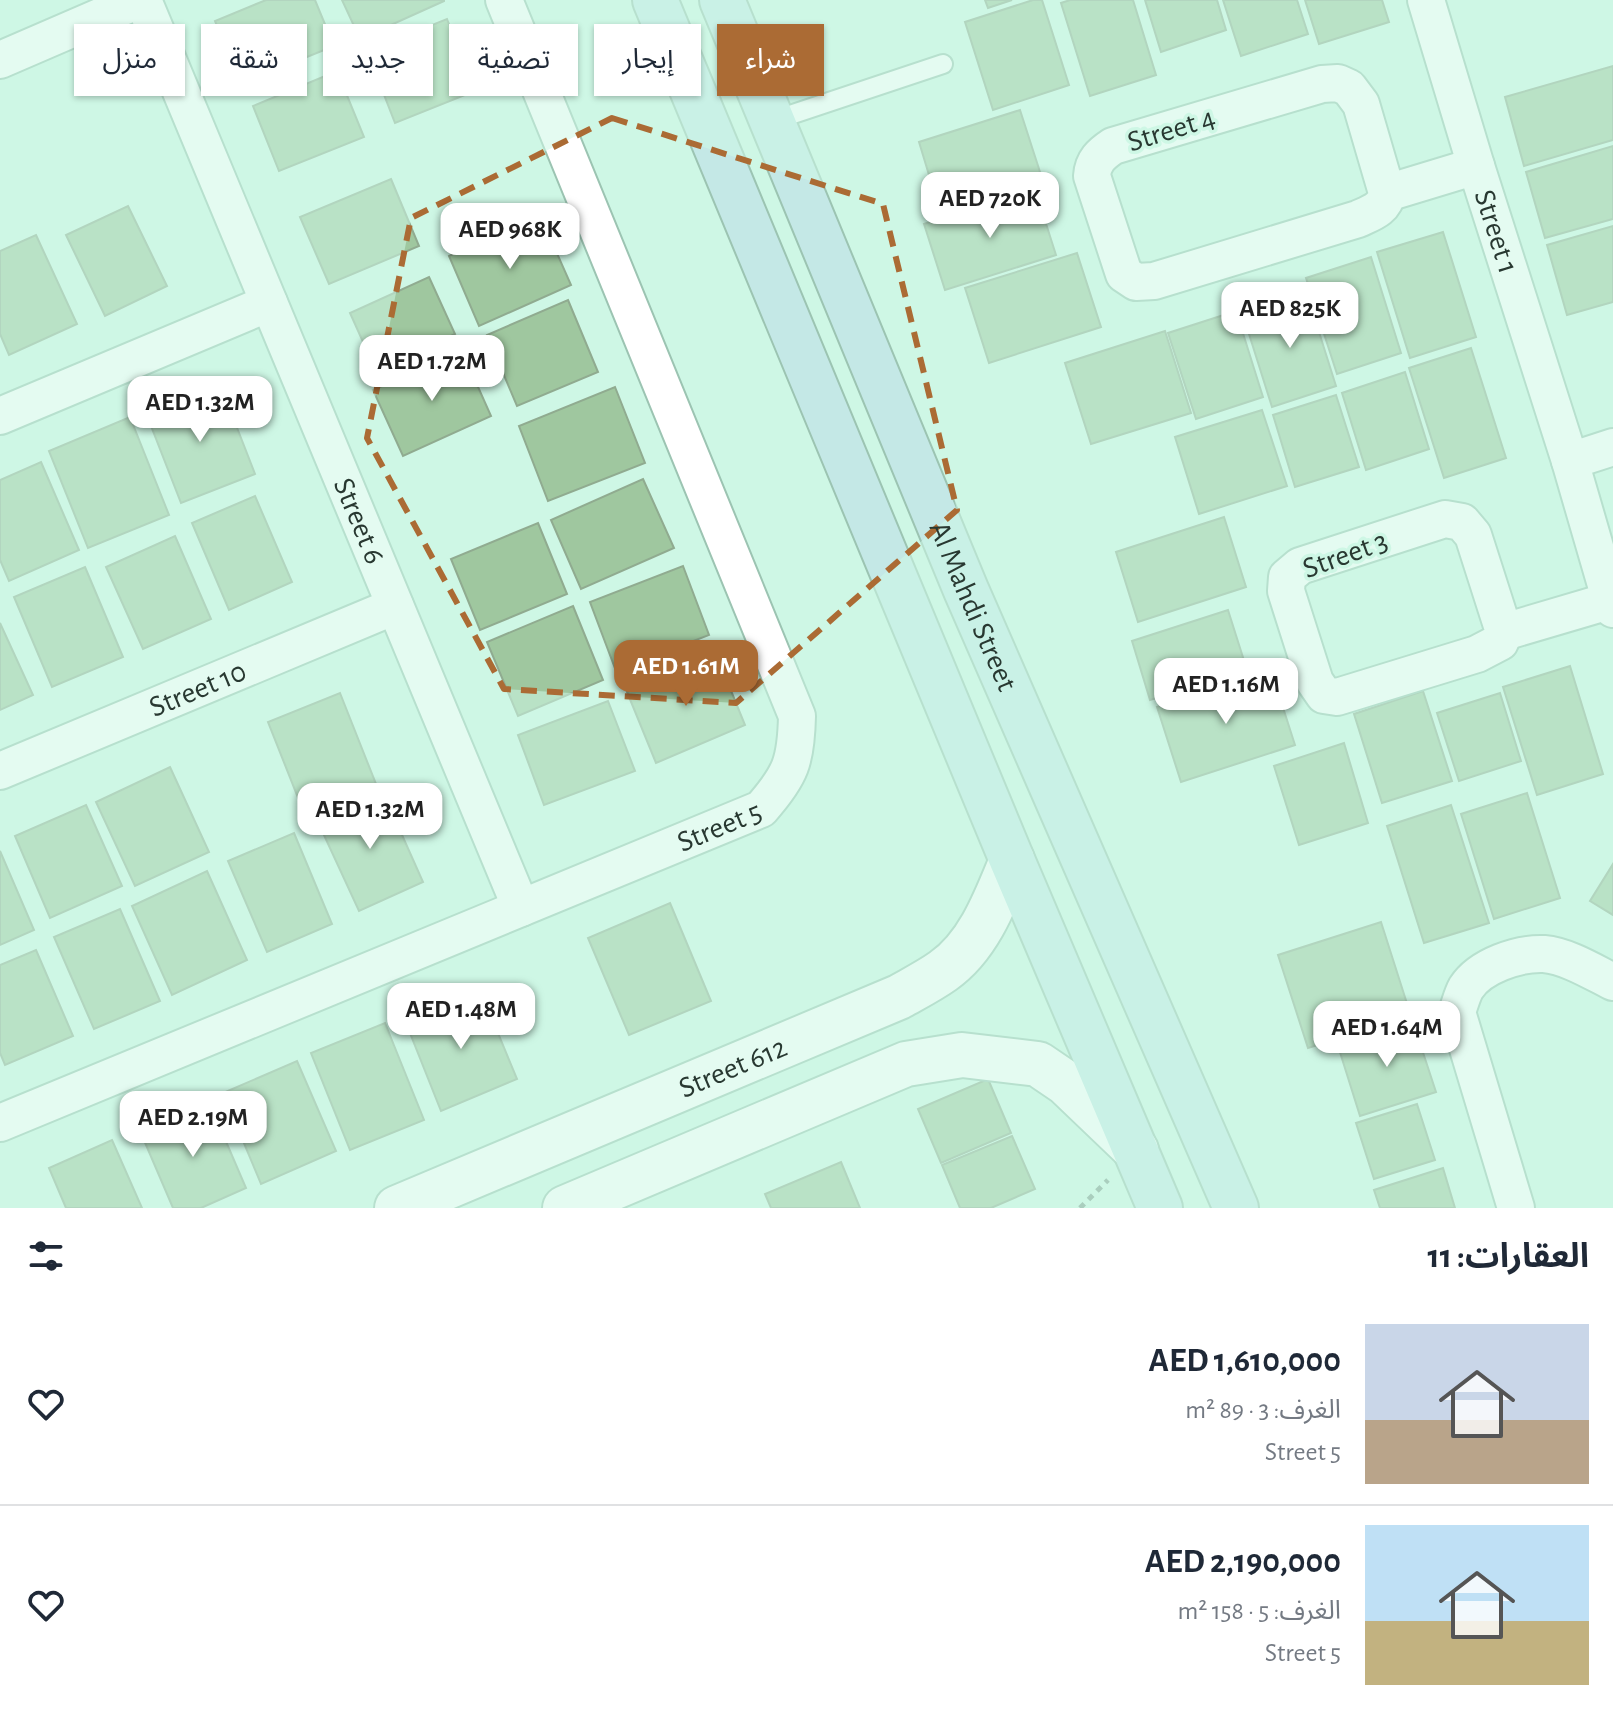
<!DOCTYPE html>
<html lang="ar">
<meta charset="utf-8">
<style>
:root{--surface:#fff;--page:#f6f6f7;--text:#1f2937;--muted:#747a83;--line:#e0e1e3;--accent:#ab6b34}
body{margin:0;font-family:"Alegreya Sans","Noto Sans Arabic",sans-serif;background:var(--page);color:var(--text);direction:rtl;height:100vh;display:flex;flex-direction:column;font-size:30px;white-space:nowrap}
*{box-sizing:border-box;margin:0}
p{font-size:26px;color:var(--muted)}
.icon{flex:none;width:44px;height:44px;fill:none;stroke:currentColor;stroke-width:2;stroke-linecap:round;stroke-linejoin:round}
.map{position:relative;height:1208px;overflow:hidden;direction:ltr}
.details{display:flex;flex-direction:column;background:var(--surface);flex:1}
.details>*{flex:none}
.guide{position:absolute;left:24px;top:24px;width:800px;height:72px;direction:rtl;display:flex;gap:16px}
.price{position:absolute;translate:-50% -68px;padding:0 18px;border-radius:16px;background:#fff;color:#222;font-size:26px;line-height:52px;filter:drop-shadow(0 2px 4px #0008)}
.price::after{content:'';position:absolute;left:50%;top:48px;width:24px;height:18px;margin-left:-12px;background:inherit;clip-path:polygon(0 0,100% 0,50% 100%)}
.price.current{background:var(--accent);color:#fff}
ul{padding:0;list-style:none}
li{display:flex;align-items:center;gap:24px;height:200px;padding:0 24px}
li+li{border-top:2px solid var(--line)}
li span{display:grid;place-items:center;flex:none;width:224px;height:160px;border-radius:0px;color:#555}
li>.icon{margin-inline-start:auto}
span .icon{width:96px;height:96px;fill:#fffc;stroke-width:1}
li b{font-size:34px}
h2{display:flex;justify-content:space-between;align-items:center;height:96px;padding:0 24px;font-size:34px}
.tag{padding:0 28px;border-radius:0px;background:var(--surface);box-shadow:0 2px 6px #0004;font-size:28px;line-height:72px}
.tag.current{background:var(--accent);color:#fff}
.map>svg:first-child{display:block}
.building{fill:#9fc79f;stroke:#90ab90;stroke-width:2}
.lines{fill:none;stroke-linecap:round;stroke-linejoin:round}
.service-casing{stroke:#9cc4b2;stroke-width:22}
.minor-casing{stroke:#9cc4b2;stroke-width:40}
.tertiary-casing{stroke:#9cc4b2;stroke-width:48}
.secondary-casing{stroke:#9cc4b2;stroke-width:48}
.path{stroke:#7f9c8f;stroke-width:5;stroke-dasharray:6 6;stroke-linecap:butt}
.service{stroke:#fff;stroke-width:18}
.minor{stroke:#fff;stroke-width:36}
.tertiary{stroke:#fff;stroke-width:44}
.secondary{stroke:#c4e8e6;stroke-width:44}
.marked{fill:none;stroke:#ab6b34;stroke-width:6;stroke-dasharray:16 10;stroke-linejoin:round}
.labels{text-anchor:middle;stroke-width:7;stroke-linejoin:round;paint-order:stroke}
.street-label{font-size:30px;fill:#283831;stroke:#cef7e5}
</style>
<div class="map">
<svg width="1613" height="1208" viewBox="0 0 1613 1208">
<rect width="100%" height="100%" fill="#cef7e5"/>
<g class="building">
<polygon points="266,0 315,0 334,46 241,84 215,21"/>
<polygon points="342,0 444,0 444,1 360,39"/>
<polygon points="985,0 1012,0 988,8"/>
<polygon points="1033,0 1042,0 1069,85 993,110 965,22"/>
<polygon points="1070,0 1133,0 1156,75 1090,96 1061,3"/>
<polygon points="1145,0 1217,0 1226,30 1161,52"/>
<polygon points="1223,0 1297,0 1308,34 1241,56"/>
<polygon points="1305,0 1382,0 1389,22 1319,44"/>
<polygon points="447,19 475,91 395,123 367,51"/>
<polygon points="1613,66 1613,140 1524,166 1505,97"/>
<polygon points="337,71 364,137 279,171 253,106"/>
<polygon points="1020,110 1041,175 939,208 919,142"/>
<polygon points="1613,146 1613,219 1545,238 1526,172"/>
<polygon points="391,179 419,246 329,284 300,217"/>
<polygon points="1035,189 1056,255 945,290 924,224"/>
<polygon points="128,206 167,286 105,316 66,235"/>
<polygon points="540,215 571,285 479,326 449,256"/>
<polygon points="1613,226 1613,302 1567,315 1547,245"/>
<polygon points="1443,232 1476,337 1410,358 1377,252"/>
<polygon points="36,235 77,324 9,355 0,334 0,251"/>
<polygon points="1077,253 1101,327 989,363 965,288"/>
<polygon points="1371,257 1401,353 1337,374 1306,278"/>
<polygon points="429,277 455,334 376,371 350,313"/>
<polygon points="1307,294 1336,386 1272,407 1243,315"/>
<polygon points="568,300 598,372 517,406 487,335"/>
<polygon points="1236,311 1263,397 1196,419 1168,333"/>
<polygon points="1165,331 1191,413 1091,444 1065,363"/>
<polygon points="1471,348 1506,458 1444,478 1409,368"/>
<polygon points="462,351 491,416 403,456 373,390"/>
<polygon points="1405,372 1429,449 1366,470 1342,393"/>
<polygon points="220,384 255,474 181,503 146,413"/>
<polygon points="615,387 645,463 548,501 519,426"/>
<polygon points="1336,395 1359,467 1295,487 1273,415"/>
<polygon points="1262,410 1287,486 1199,514 1175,437"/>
<polygon points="130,417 169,515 88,548 49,451"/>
<polygon points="41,462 79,550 9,581 0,560 0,480"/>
<polygon points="643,479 674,548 581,589 551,520"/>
<polygon points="255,496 292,582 229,610 192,523"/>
<polygon points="1224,517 1246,587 1138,622 1116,552"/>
<polygon points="538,523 567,594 480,630 451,559"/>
<polygon points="175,536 211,619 143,649 106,567"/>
<polygon points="683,566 709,635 616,671 590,602"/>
<polygon points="85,567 123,657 52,687 14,597"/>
<polygon points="573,606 603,680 518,716 487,642"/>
<polygon points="1228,610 1247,670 1150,700 1132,641"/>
<polygon points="0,623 33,695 0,710"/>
<polygon points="716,654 745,725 656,763 627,692"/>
<polygon points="1570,666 1603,774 1537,795 1503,687"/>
<polygon points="1271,670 1295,745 1181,782 1157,707"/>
<polygon points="1423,691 1452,781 1382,803 1354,714"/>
<polygon points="340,693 376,784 304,813 268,722"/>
<polygon points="1500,693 1521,761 1459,781 1437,713"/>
<polygon points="608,701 635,771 544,805 518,735"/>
<polygon points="1344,743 1368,823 1299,845 1274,766"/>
<polygon points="170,767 209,852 135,886 96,802"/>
<polygon points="382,790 423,882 359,911 317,820"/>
<polygon points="1527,793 1560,898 1494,919 1461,814"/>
<polygon points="86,805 122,886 50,918 15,836"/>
<polygon points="1451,805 1489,923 1424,943 1387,826"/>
<polygon points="294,833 332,924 267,952 228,861"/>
<polygon points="0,851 34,930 0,945"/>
<polygon points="1613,864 1613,915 1590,901"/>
<polygon points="207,871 247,960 172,995 132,906"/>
<polygon points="670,903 711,1001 629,1035 588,938"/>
<polygon points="120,909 160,1001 94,1029 54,937"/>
<polygon points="1381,922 1411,1016 1308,1048 1278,955"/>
<polygon points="36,950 73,1036 5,1065 0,1053 0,965"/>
<polygon points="481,992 517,1079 441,1111 406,1023"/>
<polygon points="1413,1022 1436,1092 1360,1116 1338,1046"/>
<polygon points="385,1023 424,1120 350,1150 311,1053"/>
<polygon points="297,1061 336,1151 261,1184 223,1093"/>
<polygon points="988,1079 1011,1133 941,1163 918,1109"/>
<polygon points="209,1102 246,1188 201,1208 173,1208 140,1131"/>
<polygon points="1417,1104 1435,1160 1374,1179 1356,1123"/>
<polygon points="1012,1136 1035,1189 991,1208 960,1208 942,1165"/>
<polygon points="112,1140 142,1208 66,1208 49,1168"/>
<polygon points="841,1162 860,1208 771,1208 765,1194"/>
<polygon points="1443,1168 1455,1208 1380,1208 1374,1190"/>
</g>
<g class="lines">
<g class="service-casing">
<polyline id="service" points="772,121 943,64"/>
</g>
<g class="minor-casing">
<g id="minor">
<path id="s1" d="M 143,0 L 521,908"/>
<path id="s2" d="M 1426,0 L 1476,166 L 1570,461 L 1613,609"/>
<polyline points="0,60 139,0"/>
<path d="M 1338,83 L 1349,88 L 1361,104 L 1387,193 C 1385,209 1371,213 1358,219 L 1154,281 L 1136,282 L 1124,274 L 1092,176 C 1093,161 1101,154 1113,146 L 1322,84 Z"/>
<polyline points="1387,193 1476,166"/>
<polyline points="0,416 269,303"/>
<polyline points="1570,461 1613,447"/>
<polygon points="1445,519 1462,522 1473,535 1504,632 1500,642 1477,654 1337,697 1324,695 1315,682 1286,591 1287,577 1300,566"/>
<polyline points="1504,632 1609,601"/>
<path id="s3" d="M 0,771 L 395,606"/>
<path id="s4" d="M 0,1123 L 761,809 C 791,775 796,761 797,716 L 504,0"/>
<path d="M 1516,1208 L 1457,1012 C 1460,1004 1462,995 1466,988 C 1480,966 1518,953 1544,954 C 1567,956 1593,972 1613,982"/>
</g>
</g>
<g class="tertiary-casing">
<g id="tertiary">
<path id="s5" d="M 397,1208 L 899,997 C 913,989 929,981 943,971 C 979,946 996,899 1012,860"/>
<polyline points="565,1208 906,1064 962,1055 1038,1064 1066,1083 1136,1150"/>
</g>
</g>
<g class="secondary-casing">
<g id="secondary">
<polyline points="655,0 1012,860 1160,1208"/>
<path id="s6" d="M 722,0 L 966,590 L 1236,1208"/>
</g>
</g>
<polyline class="path" points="1080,1208 1108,1180"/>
<use href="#service" class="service"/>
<use href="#minor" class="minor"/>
<use href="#tertiary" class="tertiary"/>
<use href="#secondary" class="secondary"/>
</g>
<path d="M0 0H1613V1208H0ZM 612,118 L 883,204 L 957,510 L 736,703 L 504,689 L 367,438 L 411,218 Z" fill="#cef7e5" fill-opacity=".55" fill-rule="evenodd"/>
<path class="marked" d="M 612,118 L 883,204 L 957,510 L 736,703 L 504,689 L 367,438 L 411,218 Z"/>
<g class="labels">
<g class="street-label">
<text transform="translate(1171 129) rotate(-17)" y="10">Street 4</text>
<text dy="10" stroke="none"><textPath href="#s2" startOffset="242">Street 1</textPath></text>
<text dy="10" stroke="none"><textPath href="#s1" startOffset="564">Street 6</textPath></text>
<text transform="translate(1345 554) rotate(-20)" y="10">Street 3</text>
<text dy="10" stroke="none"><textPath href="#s6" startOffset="656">Al Mahdi Street</textPath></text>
<text dy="10" stroke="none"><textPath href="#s3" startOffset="214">Street 10</textPath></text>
<text dy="10" stroke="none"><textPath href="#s4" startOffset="778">Street 5</textPath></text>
<text dy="10" stroke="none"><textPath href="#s5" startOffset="364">Street 612</textPath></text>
</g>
</g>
</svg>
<b class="price" style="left:990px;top:240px">AED 720K</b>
<b class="price" style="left:510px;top:271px">AED 968K</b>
<b class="price" style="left:1290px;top:350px">AED 825K</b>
<b class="price" style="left:432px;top:403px">AED 1.72M</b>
<b class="price" style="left:200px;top:444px">AED 1.32M</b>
<b class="price current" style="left:686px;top:708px">AED 1.61M</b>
<b class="price" style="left:1226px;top:726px">AED 1.16M</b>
<b class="price" style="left:370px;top:851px">AED 1.32M</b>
<b class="price" style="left:461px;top:1051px">AED 1.48M</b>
<b class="price" style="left:1387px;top:1069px">AED 1.64M</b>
<b class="price" style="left:193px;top:1159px">AED 2.19M</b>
<div class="guide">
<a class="tag current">شراء</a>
<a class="tag">إيجار</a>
<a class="tag">تصفية</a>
<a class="tag">جديد</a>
<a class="tag">شقة</a>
<a class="tag">منزل</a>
</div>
</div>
<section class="details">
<h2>العقارات: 11<svg class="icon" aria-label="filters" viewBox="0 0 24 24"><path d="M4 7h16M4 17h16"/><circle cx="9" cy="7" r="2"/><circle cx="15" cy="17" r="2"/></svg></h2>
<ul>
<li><span style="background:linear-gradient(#c9d6e8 60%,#b9a48a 0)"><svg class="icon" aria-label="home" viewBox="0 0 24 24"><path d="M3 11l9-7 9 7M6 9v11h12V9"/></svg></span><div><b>AED 1,610,000</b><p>الغرف: 3 · 89 m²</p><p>Street 5</p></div><svg class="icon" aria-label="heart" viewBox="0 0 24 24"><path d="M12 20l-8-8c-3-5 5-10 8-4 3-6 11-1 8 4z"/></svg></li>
<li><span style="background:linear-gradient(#bfe0f5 60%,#c2b280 0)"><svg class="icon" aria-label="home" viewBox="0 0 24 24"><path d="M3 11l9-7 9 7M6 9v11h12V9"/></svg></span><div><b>AED 2,190,000</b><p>الغرف: 5 · 158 m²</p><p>Street 5</p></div><svg class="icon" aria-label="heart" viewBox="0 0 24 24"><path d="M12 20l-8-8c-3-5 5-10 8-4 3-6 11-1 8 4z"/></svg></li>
</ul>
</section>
